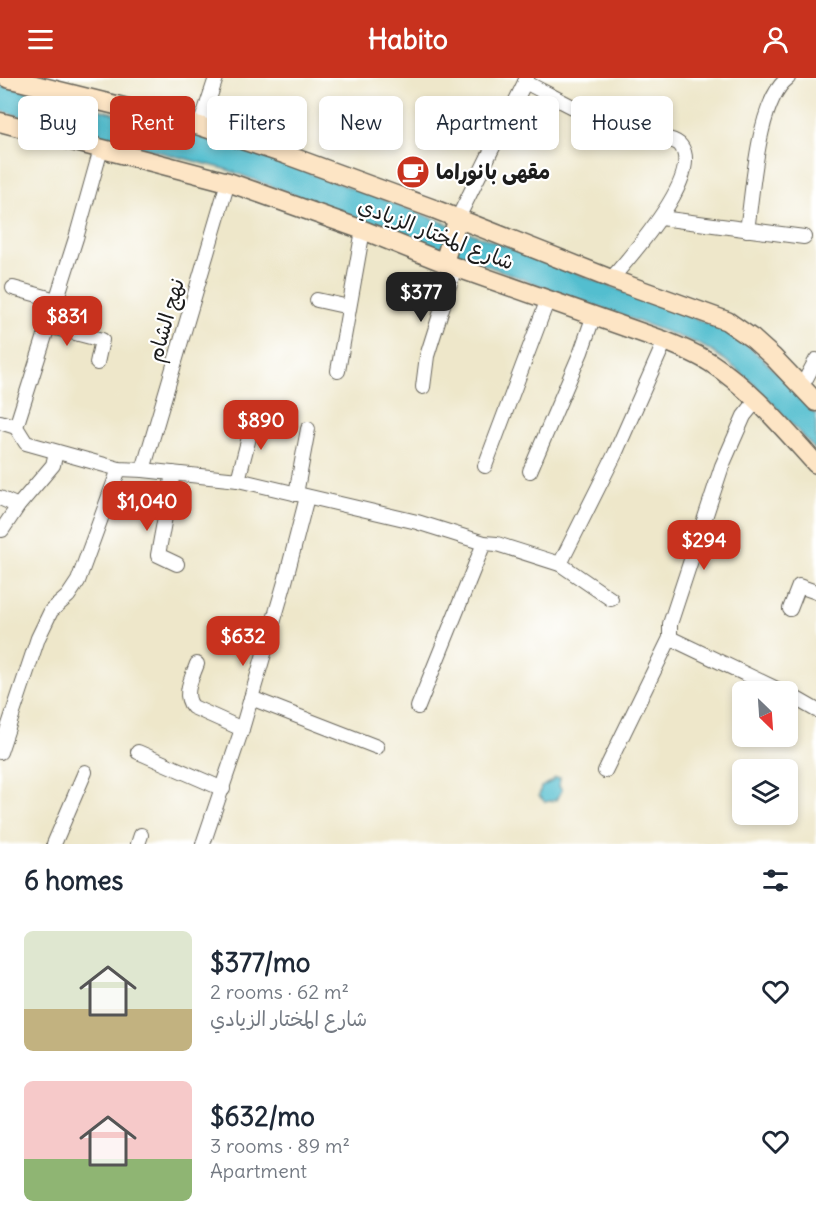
<!DOCTYPE html>
<meta charset="utf-8">
<style>
:root{--surface:#fff;--page:#f2f2f3;--text:#1f2937;--muted:#747a83;--accent:#c8321e}
body{margin:0;font-family:Delius,"Playpen Sans Arabic",sans-serif;background:var(--page);color:var(--text);height:100vh;display:flex;flex-direction:column;font-size:22px;white-space:nowrap}
*{box-sizing:border-box;margin:0}
p{font-size:20px;color:var(--muted)}
.icon{flex:none;width:33px;height:33px;fill:none;stroke:currentColor;stroke-width:2;stroke-linecap:round;stroke-linejoin:round}
.map{position:relative;height:766px;overflow:hidden}
.drawer{display:flex;flex-direction:column;background:var(--surface);flex:1}
.drawer>*{flex:none}
.guide{position:absolute;left:18px;top:18px;width:780px;height:54px;display:flex;gap:12px}
.needle{width:39px;rotate:155deg}
.buttons{position:absolute;left:732px;top:603px;display:grid;gap:12px}
.buttons a{display:grid;place-items:center;width:66px;height:66px;border-radius:9px;background:var(--surface);box-shadow:0 3px 9px #0003;font-size:30px}
.price{position:absolute;translate:-50% -51px;padding:0 14px;border-radius:12px;background:var(--accent);color:#fff;font-size:20px;line-height:39px;filter:drop-shadow(0 2px 3px #0008)}
.price::after{content:'';position:absolute;left:50%;top:36px;width:18px;height:14px;margin-left:-9px;background:inherit;clip-path:polygon(0 0,100% 0,50% 100%)}
.price.active{background:#222;color:#fff}
ul{padding:0;list-style:none}
li{display:flex;align-items:center;gap:18px;height:150px;padding:0 24px}
li span{display:grid;place-items:center;flex:none;width:168px;height:120px;border-radius:9px;color:#555}
li>.icon{margin-inline-start:auto}
span .icon{width:72px;height:72px;fill:#fffc;stroke-width:1}
li b{font-size:26px}
h2{display:flex;justify-content:space-between;align-items:center;height:72px;padding:0 24px;font-size:26px}
.tag{padding:0 21px;border-radius:9px;background:var(--surface);box-shadow:0 3px 9px #0003;font-size:21px;line-height:54px}
.tag.active{background:var(--accent);color:#fff}
header{display:flex;justify-content:space-between;align-items:center;height:78px;padding:0 24px;background:var(--accent);color:#fff;font-size:27px;font-weight:800}
.map>svg:first-child{display:block}
.water{fill:#53becf;stroke:#386d76;stroke-width:1.5}
.lines{fill:none;stroke-linecap:round;stroke-linejoin:round}
.street-casing{stroke:#666359;stroke-width:16}
.secondary-casing{stroke:#666359;stroke-width:21}
.street{stroke:#fff;stroke-width:14}
.secondary{stroke:#fde5c5;stroke-width:18}
.labels{text-anchor:middle;stroke-width:4.5;stroke-linejoin:round;paint-order:stroke}
.poi-label{font-size:21px;font-weight:bold;fill:#1c1c1c;stroke:#fff;text-anchor:start}
.street-label{font-size:21px;fill:#1c1c1c;stroke:#fff}
</style>
<header><svg class="icon" aria-label="menu" viewBox="0 0 24 24"><path d="M4 6h16M4 12h16M4 18h16"/></svg>Habito<svg class="icon" aria-label="person" viewBox="0 0 24 24"><circle cx="12" cy="8" r="4"/><path d="M4 21q1-7 8-7t8 7"/></svg></header>
<div class="map">
<svg width="816" height="766" viewBox="0 0 816 766">
<rect width="100%" height="100%" fill="#fff"/>
<filter id="ink" filterUnits="userSpaceOnUse"><feTurbulence type="fractalNoise" baseFrequency=".0167" numOctaves="2"/><feDisplacementMap in="SourceGraphic" scale="12" xChannelSelector="R" yChannelSelector="G"/><feConvolveMatrix kernelMatrix="1 2 1 2 8 2 1 2 1" color-interpolation-filters="sRGB"/></filter>
<filter id="wash" filterUnits="userSpaceOnUse"><feTurbulence type="fractalNoise" baseFrequency=".008" numOctaves="4" result="noise"/><feDisplacementMap in="SourceGraphic" scale="24" xChannelSelector="R" yChannelSelector="G"/><feGaussianBlur stdDeviation="1.35" result="paint"/><feColorMatrix in="noise" values="0 0 0 0 0 0 0 0 0 0 0 0 0 0 0 0 0 1.4 0 .05"/><feComposite in="paint" operator="in"/></filter>
<g filter="url(#wash)">
<rect width="100%" height="100%" fill="#eee7ca"/>
<g class="water">
<path d="M 0,6 L 215,61 L 390,124 L 728,253 C 762,276 788,306 816,337 L 816,373 C 780,334 747,291 699,266 L 225,91 L 0,33 Z"/>
<polygon points="555,700 560,700 559,708 562,712 556,722 545,724 539,718 541,709 551,704"/>
</g>
</g>
<g filter="url(#ink)">
<g class="lines">
<g class="street-casing">
<g id="street">
<path d="M 525,4 C 560,22 596,43 633,55 C 646,59 674,58 681,68 C 703,98 630,179 611,201"/>
<polyline points="200,48 216,0"/>
<polyline points="101,71 76,160 16,349 26,365 119,391 143,392 238,402 417,444 484,465 497,466 560,486 611,521"/>
<polyline points="458,140 527,0"/>
<polyline points="661,140 804,159"/>
<path d="M 747,152 C 753,114 757,23 788,0"/>
<polyline points="13,210 56,222"/>
<polyline points="317,222 349,229"/>
<polyline points="48,248 102,262 97,285"/>
<polyline points="338,293 363,152"/>
<polyline points="802,308 816,282"/>
<polyline points="423,309 427,278 455,189"/>
<polyline points="756,323 744,338 722,388 670,546 670,560 783,614"/>
<polyline points="0,344 16,349"/>
<polyline points="485,388 548,221"/>
<polyline points="143,392 228,104"/>
<polyline points="530,393 581,274 594,237"/>
<polyline points="173,395 158,477 177,486"/>
<polyline points="238,402 255,336"/>
<polyline points="296,416 308,351"/>
<polyline points="0,420 18,428"/>
<polyline points="2,452 18,428 53,387 56,374"/>
<polyline points="560,486 615,376 665,263"/>
<polyline points="790,531 799,508 816,514"/>
<path d="M 197,586 C 192,600 182,617 193,629 L 242,651"/>
<polyline points="788,616 816,632"/>
<polyline points="251,620 377,669"/>
<polyline points="418,629 484,465"/>
<polyline points="0,674 38,560 51,533 68,518 78,503 119,391"/>
<polyline points="138,674 223,711"/>
<polyline points="605,693 670,560"/>
<polyline points="54,766 85,694"/>
<polyline points="138,766 141,757"/>
<polyline points="203,766 242,651 285,504 307,419"/>
</g>
</g>
<g class="secondary-casing">
<g id="secondary">
<polyline points="7,0 200,48 284,76 434,131 611,201 727,243 753,261 773,279 816,324"/>
<path d="M 0,44 L 228,104 L 363,152 L 455,189 L 665,263 C 680,269 697,276 711,285 C 751,311 784,351 816,386"/>
<polyline points="444,184 458,140"/>
</g>
</g>
<use href="#street" class="street"/>
<use href="#secondary" class="secondary"/>
</g>
</g>
<defs>
<g id="cafe-disc" transform="scale(1.725)"><circle r="9.5" fill="#c8321e" stroke="#fff"/><path d="M-5.5-4.5H6V0H3Q3 3.5 0 3.5H-2.5Q-5.5 3.5-5.5 0ZM3-3.2v2h1.7v-2ZM-6 4.5H4V6H-6Z" fill="#fff"/></g>
</defs>
<g fill-rule="evenodd">
<use href="#cafe-disc" x="413" y="94"/>
</g>
<g class="labels">
<g class="poi-label">
<text x="436" y="101">مقهى بانوراما</text>
</g>
<g class="street-label">
<text transform="translate(436 156) rotate(21)" y="7">شارع المختار الزيادي</text>
<text transform="translate(166 242) rotate(-74)" y="7">نهج الشام</text>
</g>
</g>
</svg>
<div class="buttons">
<a><svg class="needle" viewBox="-14 -14 28 28"><path d="M0-13l5 13h-10z" fill="#e53935"/><path d="M0 13l5-13h-10z" fill="#747a83"/></svg></a>
<a><svg class="icon" aria-label="layers" viewBox="0 0 24 24"><path d="M12 4l9 5-9 5-9-5zM3 14l9 5 9-5"/></svg></a>
</div>
<b class="price active" style="left:421px;top:245px">$377</b>
<b class="price" style="left:67px;top:269px">$831</b>
<b class="price" style="left:261px;top:373px">$890</b>
<b class="price" style="left:147px;top:454px">$1,040</b>
<b class="price" style="left:704px;top:493px">$294</b>
<b class="price" style="left:243px;top:589px">$632</b>
<div class="guide">
<a class="tag">Buy</a>
<a class="tag active">Rent</a>
<a class="tag">Filters</a>
<a class="tag">New</a>
<a class="tag">Apartment</a>
<a class="tag">House</a>
</div>
</div>
<section class="drawer">
<h2>6 homes<svg class="icon" aria-label="filters" viewBox="0 0 24 24"><path d="M4 7h16M4 17h16"/><circle cx="9" cy="7" r="2"/><circle cx="15" cy="17" r="2"/></svg></h2>
<ul>
<li><span style="background:linear-gradient(#dfe7d0 65%,#c2b280 0)"><svg class="icon" aria-label="home" viewBox="0 0 24 24"><path d="M3 11l9-7 9 7M6 9v11h12V9"/></svg></span><div><b>$377/mo</b><p>2 rooms · 62 m²</p><p>شارع المختار الزيادي</p></div><svg class="icon" aria-label="heart" viewBox="0 0 24 24"><path d="M12 20l-8-8c-3-5 5-10 8-4 3-6 11-1 8 4z"/></svg></li>
<li><span style="background:linear-gradient(#f6c9c9 65%,#8fb573 0)"><svg class="icon" aria-label="home" viewBox="0 0 24 24"><path d="M3 11l9-7 9 7M6 9v11h12V9"/></svg></span><div><b>$632/mo</b><p>3 rooms · 89 m²</p><p>Apartment</p></div><svg class="icon" aria-label="heart" viewBox="0 0 24 24"><path d="M12 20l-8-8c-3-5 5-10 8-4 3-6 11-1 8 4z"/></svg></li>
</ul>
</section>
